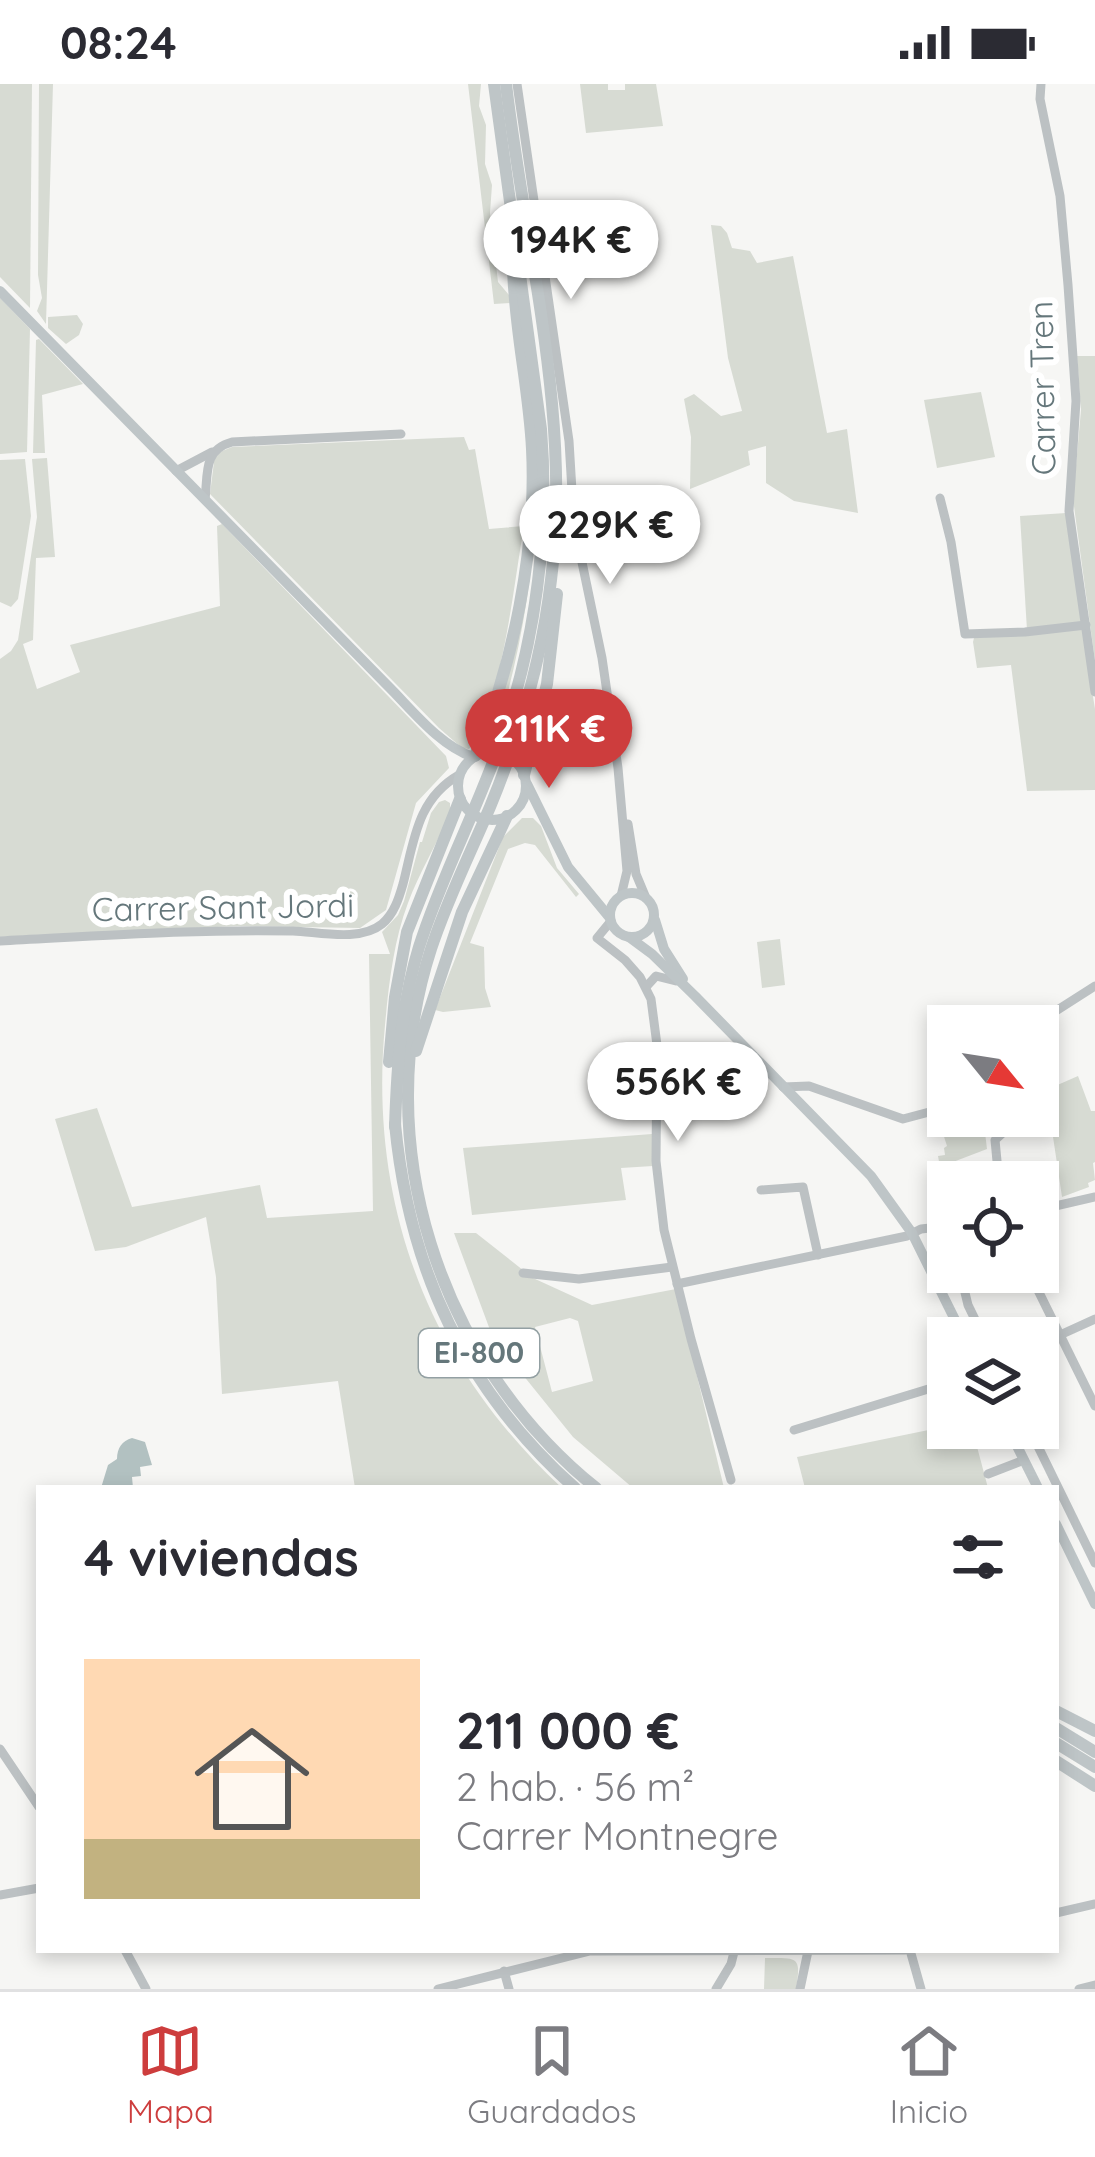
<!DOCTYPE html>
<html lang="es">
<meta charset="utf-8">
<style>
:root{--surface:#fff;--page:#f2f2f3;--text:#2b2b33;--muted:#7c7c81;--line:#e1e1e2;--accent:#cd3d3d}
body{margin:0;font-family:Quicksand,sans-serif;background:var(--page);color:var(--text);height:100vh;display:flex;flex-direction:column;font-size:45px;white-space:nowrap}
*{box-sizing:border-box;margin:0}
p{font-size:39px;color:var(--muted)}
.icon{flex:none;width:66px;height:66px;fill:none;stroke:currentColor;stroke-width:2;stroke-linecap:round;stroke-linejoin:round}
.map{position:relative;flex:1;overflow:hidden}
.side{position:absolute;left:36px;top:1401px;width:1023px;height:468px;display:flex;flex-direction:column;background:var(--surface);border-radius:0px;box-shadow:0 6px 18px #0003}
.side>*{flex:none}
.needle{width:78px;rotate:120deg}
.controls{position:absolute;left:927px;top:921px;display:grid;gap:24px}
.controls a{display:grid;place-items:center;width:132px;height:132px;border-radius:0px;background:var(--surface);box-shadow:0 6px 18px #0003;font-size:60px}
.price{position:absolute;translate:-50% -102px;padding:0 27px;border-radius:42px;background:#fff;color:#222;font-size:39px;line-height:78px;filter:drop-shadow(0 3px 6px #0008)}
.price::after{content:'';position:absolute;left:50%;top:72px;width:36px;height:27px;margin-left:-18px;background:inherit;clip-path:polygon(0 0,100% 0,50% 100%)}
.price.on{background:var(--accent);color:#fff}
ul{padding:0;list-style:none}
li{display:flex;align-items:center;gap:36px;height:300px;padding:0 48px}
li span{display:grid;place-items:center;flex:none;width:336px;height:240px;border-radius:0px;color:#555}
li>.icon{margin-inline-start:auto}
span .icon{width:144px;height:144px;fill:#fffc;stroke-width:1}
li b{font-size:51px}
h2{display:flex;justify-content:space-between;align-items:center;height:144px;padding:0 48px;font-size:51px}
.status{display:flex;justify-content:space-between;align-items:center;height:84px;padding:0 60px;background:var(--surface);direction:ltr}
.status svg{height:33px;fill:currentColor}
.tab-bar{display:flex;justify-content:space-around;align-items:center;height:168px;border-top:3px solid var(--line);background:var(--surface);font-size:33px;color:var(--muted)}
.tab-bar a{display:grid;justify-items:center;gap:6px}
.tab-bar .on{color:var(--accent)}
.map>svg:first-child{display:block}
.green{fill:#d7dbd3;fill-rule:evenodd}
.water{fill:#b2c1c1}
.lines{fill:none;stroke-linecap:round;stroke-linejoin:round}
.minor{stroke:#bcc1c3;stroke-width:9}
.major{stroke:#bec5c7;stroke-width:10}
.highway{stroke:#bec5c7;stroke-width:12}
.labels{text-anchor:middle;stroke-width:12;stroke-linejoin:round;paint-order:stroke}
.shield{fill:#fff;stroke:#93a0a3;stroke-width:3}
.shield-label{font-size:30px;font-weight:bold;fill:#65777b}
.street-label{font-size:33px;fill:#65777b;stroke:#fff}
</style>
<div class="status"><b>08:24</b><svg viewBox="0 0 49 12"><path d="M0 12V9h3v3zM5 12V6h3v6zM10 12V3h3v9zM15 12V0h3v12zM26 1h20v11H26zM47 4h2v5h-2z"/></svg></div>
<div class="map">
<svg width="1095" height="1905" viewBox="0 0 1095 1905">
<rect width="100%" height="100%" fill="#f6f6f4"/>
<g class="green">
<polygon points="0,0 32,0 30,224 0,193"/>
<polygon points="39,0 53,0 46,240 37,227 42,214 38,191"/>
<polygon points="468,0 481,0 479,22 486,41 485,80 492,101 490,129 498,198 509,211 512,219 494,220"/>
<polygon points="580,0 608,0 608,6 625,6 625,0 656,0 663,42 586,49"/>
<polygon points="711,141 721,142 727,149 732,164 750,167 757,179 793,172 827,349 847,345 858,429 794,417 766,399 766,362 748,367 750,381 690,405 691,353 684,315 694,310 721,332 742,327 728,274"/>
<polygon points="0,214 30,245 27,368 0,370"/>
<polygon points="77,231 83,240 79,251 66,260 48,244 48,233"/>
<polygon points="39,255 83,300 42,311 45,369 33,369 36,256"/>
<polygon points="1077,272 1095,272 1095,577 1073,415 1081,326"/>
<polygon points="981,308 995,373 937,384 924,316"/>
<path d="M 464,353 L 469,366 L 475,365 L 489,445 L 524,442 C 513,504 503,614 469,665 L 462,664 L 439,644 L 210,410 L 215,370 L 232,363 Z"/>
<polygon points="47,374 55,473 36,474 33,556 23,560 37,605 80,588 70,561 220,522 217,442 222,440 446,672 449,684 416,719 386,826 360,844 238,842 0,853 0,575 11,567 18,556 37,433 32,375"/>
<polygon points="25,375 31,432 18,515 11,523 0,518 0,376"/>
<path d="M 537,388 C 536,480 522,566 495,654 L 489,652 L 500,615 Z"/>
<polygon points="1066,429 1082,538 1027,546 1020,432"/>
<polygon points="1082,545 1095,625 1095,706 1027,707 1011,581 977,584 973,558 974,554"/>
<path d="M 445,716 L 450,719 L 450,729 C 437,760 419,789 408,819 C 394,856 389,898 385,941 C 368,1121 429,1281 562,1404 L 355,1404 L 338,1297 L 222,1310 L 216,1193 L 206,1133 L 126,1163 L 95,1167 L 55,1035 L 97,1024 L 132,1123 L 260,1101 L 267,1134 L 373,1127 L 369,870 L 390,870 L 382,848 L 398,831 L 404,817 L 420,758 L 422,758 L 431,729 L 439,718 Z"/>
<polygon points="522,734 533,734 541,742 557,784 579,810 576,813 535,761 525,759 508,765 470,859 484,863 485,904 491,923 443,928 435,926 503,753"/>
<polygon points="780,855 785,901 762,904 757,858"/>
<polygon points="1078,992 1091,1027 1095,1027 1095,1078 1093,1079 1095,1096 1088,1099 1089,1103 1062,1113 1046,1006"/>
<polygon points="963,1032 983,1032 987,1065 940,1083 938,1072 945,1071 944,1064 947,1062 939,1037"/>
<polygon points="652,1050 653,1082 621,1084 626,1116 472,1131 463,1064"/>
<path d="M 454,1149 L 476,1149 L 533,1194 L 592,1221 L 676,1205 L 724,1404 L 633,1404 L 573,1353 L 493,1254 ZM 570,1234 L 578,1237 L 593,1297 L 552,1308 L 535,1243 Z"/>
<polygon points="948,1342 948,1344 972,1344 988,1404 805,1404 797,1373"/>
<path d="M 765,1874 C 797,1874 802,1871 796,1905 L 764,1905 Z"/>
</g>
<path class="water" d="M 132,1354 L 145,1358 L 152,1381 L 140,1383 L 141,1392 L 132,1393 L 133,1404 L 101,1404 L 108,1381 L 117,1375 C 117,1364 122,1357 132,1354 Z"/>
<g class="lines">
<g class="minor">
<polyline points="517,0 569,357 574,440 602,574 618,684 627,787 621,812"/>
<polyline points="1041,0 1040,15 1060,112 1068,201 1076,317 1069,427 1095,608"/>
<polyline points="176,387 212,368"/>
<polyline points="940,414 951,458 965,550 1025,548 1086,541"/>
<path d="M 205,416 C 208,389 203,366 232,358 L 401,350"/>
<polyline points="628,740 636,790 646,814"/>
<polyline points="611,837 597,854 625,876 640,893 651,915 657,961 656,1077 664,1146 691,1255 731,1396"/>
<path d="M 0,857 C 98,852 195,845 293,847 C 319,848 360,858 382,840 C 394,830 399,814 403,800 C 414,757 417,715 459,691"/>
<polyline points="646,903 656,892 676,897"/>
<polyline points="1038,942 1048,932 1095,902"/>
<polyline points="783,1003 809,1002 903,1035 948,1023"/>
<polyline points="999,1098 995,1056 1005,1047 1036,1032"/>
<polyline points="761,1106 803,1103 818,1171"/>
<polyline points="1038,1126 1095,1113"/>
<polyline points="960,1188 968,1221 984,1254"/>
<polyline points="1029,1188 1095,1322"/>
<polyline points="523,1189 579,1195 672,1183"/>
<polyline points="677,1200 907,1152 921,1145 948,1142"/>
<polyline points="1060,1251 1095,1235"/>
<polyline points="1029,1344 1095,1479"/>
<polyline points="794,1346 948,1299"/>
<polyline points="988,1390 1024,1376"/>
<polyline points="0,1665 39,1723"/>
<polyline points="0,1811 39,1804"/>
<polyline points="1056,1829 1095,1820"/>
<polyline points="125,1866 146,1905"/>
<polyline points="910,1866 921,1905"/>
<polyline points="504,1887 509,1905"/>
<polyline points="438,1905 590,1867 905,1866"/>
<polyline points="716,1905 731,1880 734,1868"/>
<polyline points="800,1905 808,1867"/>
<polyline points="1079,1905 1095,1901"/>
</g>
<g class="major">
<path d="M 0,207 L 388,602 C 413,627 439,661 473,673"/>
<circle cx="492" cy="702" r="34"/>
<polyline points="527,700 568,783 610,834"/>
<circle cx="632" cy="831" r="22"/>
<polyline points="655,836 664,865 683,895"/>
<polyline points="629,853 652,870 695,912 871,1092 912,1149 964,1254"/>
<polyline points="1008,1344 1038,1404"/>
<polyline points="1056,1440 1095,1520"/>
</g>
<g class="highway">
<path d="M 506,0 C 525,164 572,330 551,496 C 542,574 520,650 490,723 C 470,770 447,816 431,865 C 368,1059 438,1277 596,1404"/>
<path d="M 475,672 C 513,581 537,464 532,365 C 529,304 514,243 513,182"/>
<polyline points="524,691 547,600 557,510"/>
<polyline points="416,967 462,828 507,732"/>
<polyline points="389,978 395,913 407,848 460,715"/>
<path d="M 395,1040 C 409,1186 465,1306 575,1404"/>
<path d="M 395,1043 C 397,981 401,922 419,863 C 443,787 482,717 506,642 C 537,546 549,445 541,345 L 494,0"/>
<polyline points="1056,1627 1095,1647"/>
<polyline points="1056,1644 1095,1668"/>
<polyline points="1056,1659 1095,1683"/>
<polyline points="1056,1677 1095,1702"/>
</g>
</g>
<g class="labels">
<rect class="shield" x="419" y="1245" width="120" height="48" rx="9"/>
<g class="shield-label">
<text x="479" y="1279">EI-800</text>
</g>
<g class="street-label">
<text transform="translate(1042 304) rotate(-91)" y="12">Carrer Tren</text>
<text transform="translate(223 823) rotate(-1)" y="12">Carrer Sant Jordi</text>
</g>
</g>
</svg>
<div class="controls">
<a><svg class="needle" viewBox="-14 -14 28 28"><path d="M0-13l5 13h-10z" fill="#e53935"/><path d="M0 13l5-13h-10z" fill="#7c7c81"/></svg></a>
<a><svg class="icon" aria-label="locate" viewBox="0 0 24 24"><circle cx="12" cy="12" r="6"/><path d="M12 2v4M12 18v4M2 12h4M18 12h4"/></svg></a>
<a><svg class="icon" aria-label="layers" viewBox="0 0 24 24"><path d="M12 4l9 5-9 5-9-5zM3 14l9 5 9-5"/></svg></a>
</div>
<b class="price" style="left:571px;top:218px">194K €</b>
<b class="price" style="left:610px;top:503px">229K €</b>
<b class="price on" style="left:549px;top:707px">211K €</b>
<b class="price" style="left:678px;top:1060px">556K €</b>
<section class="side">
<h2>4 viviendas<svg class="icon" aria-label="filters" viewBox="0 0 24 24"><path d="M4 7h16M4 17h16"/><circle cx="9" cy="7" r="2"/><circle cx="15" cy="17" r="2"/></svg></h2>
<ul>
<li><span style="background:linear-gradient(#ffd9b3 75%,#c2b280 0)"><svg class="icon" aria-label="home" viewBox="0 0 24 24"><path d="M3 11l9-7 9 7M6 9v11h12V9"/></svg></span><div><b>211 000 €</b><p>2 hab. · 56 m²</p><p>Carrer Montnegre</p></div></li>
</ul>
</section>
</div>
<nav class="tab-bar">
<a class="on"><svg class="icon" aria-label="map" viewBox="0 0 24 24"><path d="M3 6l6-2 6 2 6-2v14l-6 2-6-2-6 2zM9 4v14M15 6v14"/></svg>Mapa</a>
<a><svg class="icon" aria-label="saved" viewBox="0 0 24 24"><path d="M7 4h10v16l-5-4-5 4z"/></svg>Guardados</a>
<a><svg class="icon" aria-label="home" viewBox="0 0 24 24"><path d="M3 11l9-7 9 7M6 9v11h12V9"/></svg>Inicio</a>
</nav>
